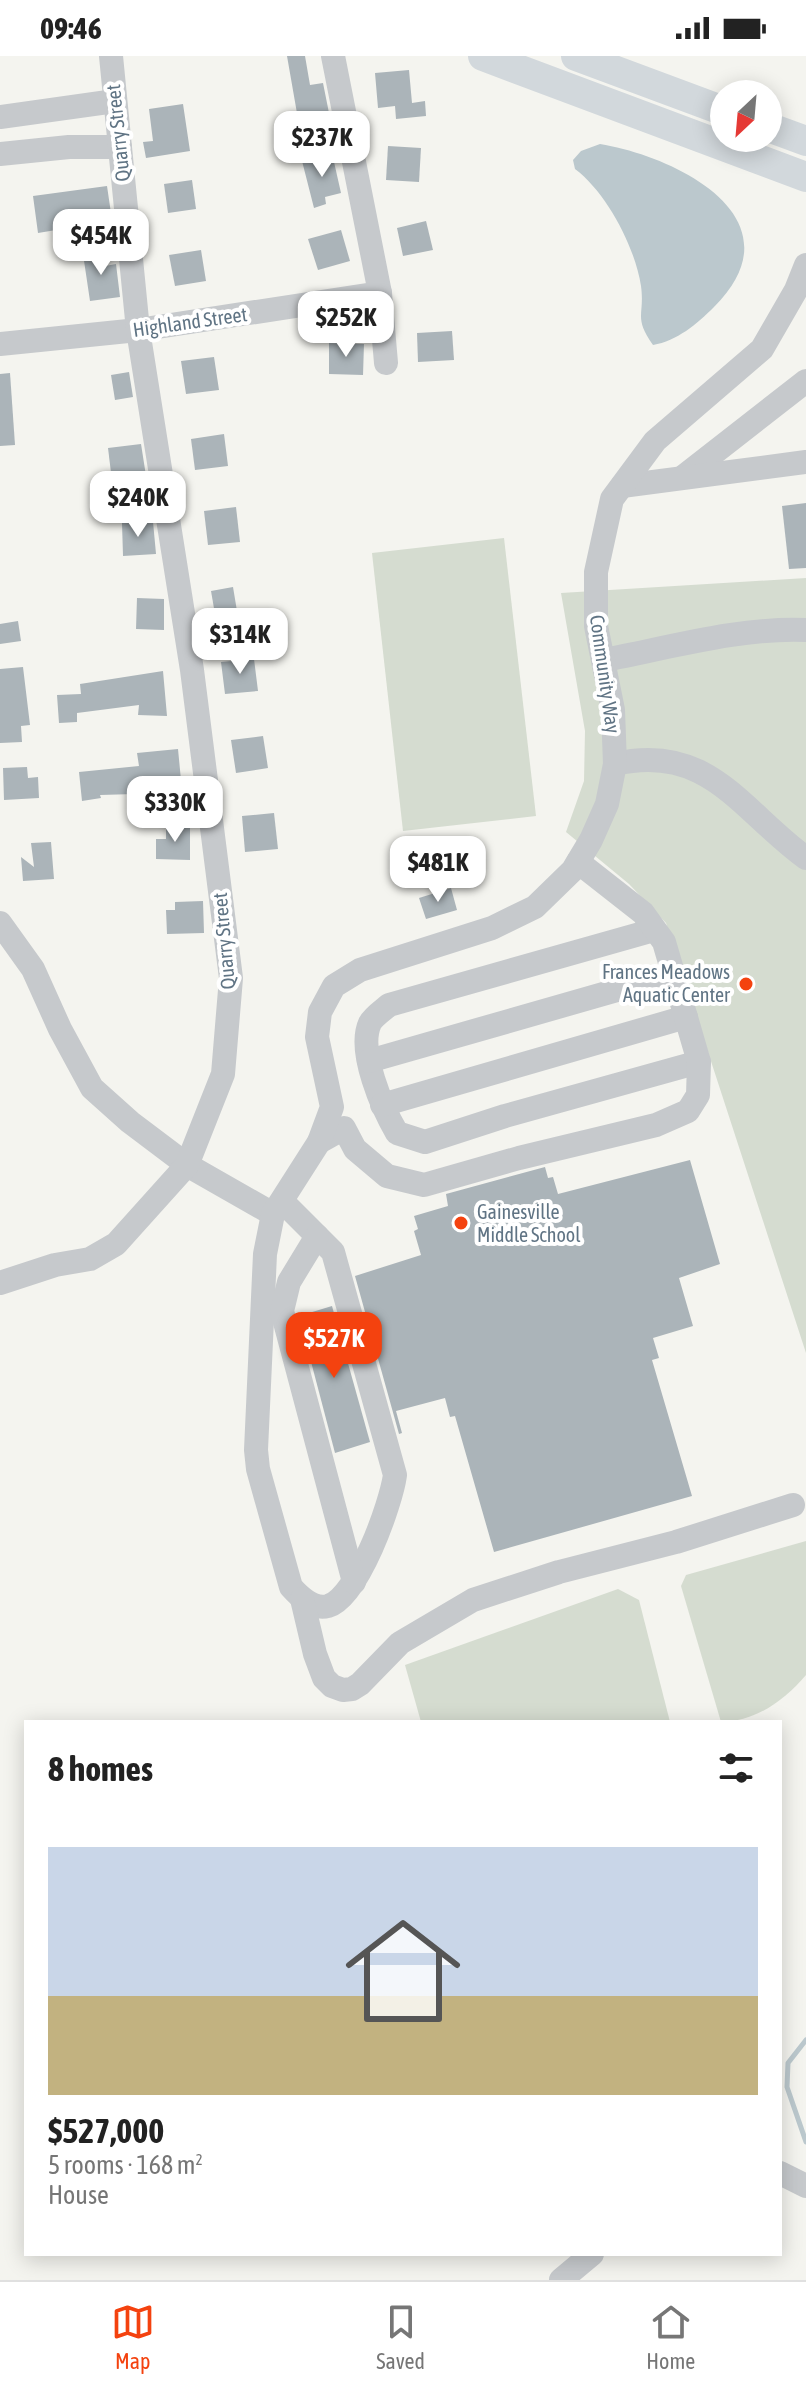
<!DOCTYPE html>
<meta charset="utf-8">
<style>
:root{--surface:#fff;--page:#f6f6f6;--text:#222;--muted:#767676;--line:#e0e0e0;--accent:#f4420f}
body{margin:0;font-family:"Asap Condensed",sans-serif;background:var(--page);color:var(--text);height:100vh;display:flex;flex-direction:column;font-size:30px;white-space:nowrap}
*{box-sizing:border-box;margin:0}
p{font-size:26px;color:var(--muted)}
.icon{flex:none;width:44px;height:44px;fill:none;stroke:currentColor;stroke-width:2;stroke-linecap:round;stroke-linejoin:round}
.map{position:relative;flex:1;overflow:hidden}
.side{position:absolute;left:24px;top:1664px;width:758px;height:536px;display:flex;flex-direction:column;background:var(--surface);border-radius:0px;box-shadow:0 4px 20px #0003}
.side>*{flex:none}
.needle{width:52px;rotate:206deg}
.tools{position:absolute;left:710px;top:24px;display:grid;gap:16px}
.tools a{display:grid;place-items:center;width:72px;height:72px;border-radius:50%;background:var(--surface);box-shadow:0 4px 20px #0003;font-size:40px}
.price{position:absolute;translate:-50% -68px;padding:0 18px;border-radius:16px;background:#fff;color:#222;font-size:26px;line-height:52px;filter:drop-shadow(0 2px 4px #0008)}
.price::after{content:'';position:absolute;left:50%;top:48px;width:24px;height:18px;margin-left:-12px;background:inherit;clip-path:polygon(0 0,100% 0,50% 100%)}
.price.on{background:var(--accent);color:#fff}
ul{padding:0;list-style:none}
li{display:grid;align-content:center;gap:16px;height:424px;padding:0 24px}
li+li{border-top:2px solid var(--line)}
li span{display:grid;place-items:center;height:248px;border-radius:0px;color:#555}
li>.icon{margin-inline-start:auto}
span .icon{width:144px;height:144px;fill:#fffc;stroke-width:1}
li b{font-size:34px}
h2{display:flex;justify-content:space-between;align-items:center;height:96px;padding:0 24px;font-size:34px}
.status{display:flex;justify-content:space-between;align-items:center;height:56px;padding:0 40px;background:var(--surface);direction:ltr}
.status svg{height:22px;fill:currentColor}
.tab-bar{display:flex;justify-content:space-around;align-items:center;height:112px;border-top:2px solid var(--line);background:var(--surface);font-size:22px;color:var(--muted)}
.tab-bar a{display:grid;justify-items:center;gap:4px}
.tab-bar .on{color:var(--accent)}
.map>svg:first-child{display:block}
.green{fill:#d5dcd0}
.water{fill:#bbc8cd}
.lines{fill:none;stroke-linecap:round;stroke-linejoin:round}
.stream{stroke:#bbc8cd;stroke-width:5}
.building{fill:#abb4b9}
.minor{stroke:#c6c9cc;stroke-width:24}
.major{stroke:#d2d8dc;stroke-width:30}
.poi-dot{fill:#f4420f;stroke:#fff;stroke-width:3}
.labels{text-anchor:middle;stroke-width:8;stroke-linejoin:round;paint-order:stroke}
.street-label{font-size:20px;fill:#607484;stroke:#fff}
.poi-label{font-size:20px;fill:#607484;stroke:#fff;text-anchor:end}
</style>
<div class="status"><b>09:46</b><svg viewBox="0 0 49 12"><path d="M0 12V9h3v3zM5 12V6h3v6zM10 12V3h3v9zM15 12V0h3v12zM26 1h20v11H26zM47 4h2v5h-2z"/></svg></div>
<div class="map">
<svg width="806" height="2224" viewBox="0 0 806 2224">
<rect width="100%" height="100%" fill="#f4f4ef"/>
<g class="green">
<polygon points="504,482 536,760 403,775 372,497"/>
<polygon points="806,522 806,1297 666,867 629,828 566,776 584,725 585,675 561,537"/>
<path d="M 806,1485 L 806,1619 C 785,1644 755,1666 721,1666 L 681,1530 L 686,1519 Z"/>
<polygon points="618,1533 639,1544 670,1666 421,1666 405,1609"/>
</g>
<path class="water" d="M 600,88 C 678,101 802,163 714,251 C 697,268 677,285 653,289 C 633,260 645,260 641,230 C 635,191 607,137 575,113 L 573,104 L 581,95 Z"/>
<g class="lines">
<polyline class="stream" points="806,1984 788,2007 787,2031 806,2086"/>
</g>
<g class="building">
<polygon points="287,0 305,0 310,29 323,27 329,57 298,63"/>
<polygon points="409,14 412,47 425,45 426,60 396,63 395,50 378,52 375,17"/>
<polygon points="183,48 190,95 146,102 143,86 153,85 149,53"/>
<polygon points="388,90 421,92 419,126 386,124"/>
<polygon points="332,97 341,137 325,141 326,148 314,152 302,105"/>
<polygon points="192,124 196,153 168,157 164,128"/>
<polygon points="107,130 112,164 56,171 56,174 38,177 33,140"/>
<polygon points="426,165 433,194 403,200 397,172"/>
<polygon points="341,174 350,205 318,214 308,183"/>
<polygon points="201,194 206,225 175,230 169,199"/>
<polygon points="103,195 105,210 116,208 120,241 90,245 83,198"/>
<polygon points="452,275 454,304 418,306 417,277"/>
<polygon points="329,287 364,288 363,319 329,318"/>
<polygon points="214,301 219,334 186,338 181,305"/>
<polygon points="129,316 133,341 115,344 111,319"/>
<polygon points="10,317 15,389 0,390 0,318"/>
<polygon points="224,378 228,410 195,414 191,383"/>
<polygon points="141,388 146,420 112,425 108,392"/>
<polygon points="806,447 806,512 789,513 782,450"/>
<polygon points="236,451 240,486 208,489 204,455"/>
<polygon points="153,466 156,498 123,500 122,467"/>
<polygon points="233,531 238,561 216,564 211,535"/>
<polygon points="137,542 164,543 164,574 136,573"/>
<polygon points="18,565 21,585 0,588 0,568"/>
<polygon points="254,603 258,635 225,638 221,606"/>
<polygon points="23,611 30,669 21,670 22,686 0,687 0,613"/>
<polygon points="163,615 167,660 138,659 139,649 77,657 77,666 59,667 57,639 81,638 80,628"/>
<polygon points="263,680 268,712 236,717 231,684"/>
<polygon points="178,693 181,724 135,728 135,738 100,739 101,742 82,745 79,716 139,710 137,697"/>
<polygon points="27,711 28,722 38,721 39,742 4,744 3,712"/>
<polygon points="274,757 278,793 245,796 242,760"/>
<polygon points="166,770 190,770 190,804 156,803 156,783 166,783"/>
<polygon points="51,786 54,823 23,825 21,801 34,811 31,787"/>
<polygon points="451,832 457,854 426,863 419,842"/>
<polygon points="203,845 204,877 167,878 166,854 175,854 175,846"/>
<polygon points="690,1104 720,1208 679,1222 693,1270 653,1282 659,1302 652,1304 692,1440 494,1496 455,1360 450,1361 445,1342 396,1355 402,1377 399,1378 355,1220 421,1199 414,1175 418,1173 414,1160 448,1150 446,1138 545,1111 548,1122 553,1121 558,1138"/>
<polygon points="332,1250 370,1386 335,1397 299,1260"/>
</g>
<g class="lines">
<g class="minor">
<polyline points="333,0 380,237 386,307"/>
<polyline points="0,61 115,45"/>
<polyline points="0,98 69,91 120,91"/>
<polyline points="0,288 138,274 380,237"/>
<polyline points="683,421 806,325"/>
<polyline points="622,430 806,406"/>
<path d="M 604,604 C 668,592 741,571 806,574"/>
<path d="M 615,708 C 709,686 742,756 806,802"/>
<polyline points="0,867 33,913 60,973 92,1032 130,1066 187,1109 273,1158"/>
<path d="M 654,874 L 389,949 C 383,954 373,961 370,967 C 357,995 383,1053 397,1077 L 425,1086 L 505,1060 L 699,1006"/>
<polyline points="369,1005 673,918"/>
<polyline points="382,1049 686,961"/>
<polyline points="319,1086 344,1072 355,1093 387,1120 424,1129 519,1102 656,1069 688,1055 698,1039 699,1006 664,886 643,857 578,806"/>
<path d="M 282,1145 L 333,1196 L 395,1419 C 391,1448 358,1541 328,1550 C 313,1554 300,1541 291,1531 L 258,1413 L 256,1394 L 265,1198 L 273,1158 L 319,1086 L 332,1051 L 317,981 L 320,956 L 334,930 L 360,914 L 492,872 L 535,851 L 573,814 L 591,784 L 607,748 L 615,708 L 613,654 L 596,570 L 596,516 L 612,443 L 655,385 L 762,293 L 796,234 L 806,209"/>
<polyline points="317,1180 289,1226 282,1255 354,1526"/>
<polyline points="0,1227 55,1209 90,1203 116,1188 187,1109 223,1018 231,922 192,614 138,274 111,0"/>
<polyline points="302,1543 315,1598 324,1622 332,1630 343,1634 352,1633 360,1628 400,1587 473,1544 559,1516 676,1486 793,1449"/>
<polyline points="780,2117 806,2130"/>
<polyline points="561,2224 592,2198"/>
</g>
<g class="major">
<polyline points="483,0 806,121"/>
<polyline points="576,0 724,55"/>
<polyline points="768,71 806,85"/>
</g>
</g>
<g class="poi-dot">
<circle cx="746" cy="928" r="8"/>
<circle cx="461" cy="1167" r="8"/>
</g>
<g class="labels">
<g class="street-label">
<text transform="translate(118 77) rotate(-96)" y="7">Quarry Street</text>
<text transform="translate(190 266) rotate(-8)" y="7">Highland Street</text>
<text transform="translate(605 618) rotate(82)" y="7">Community Way</text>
<text transform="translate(224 885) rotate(-95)" y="7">Quarry Street</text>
</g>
<g class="poi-label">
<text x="730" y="923">Frances Meadows<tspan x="730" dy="23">Aquatic Center</tspan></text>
<text x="477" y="1163" text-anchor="start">Gainesville<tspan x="477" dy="23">Middle School</tspan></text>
</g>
</g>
</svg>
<div class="tools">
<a><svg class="needle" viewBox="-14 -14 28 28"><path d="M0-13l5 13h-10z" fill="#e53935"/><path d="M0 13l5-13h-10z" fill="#767676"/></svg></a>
</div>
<b class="price" style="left:322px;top:123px">$237K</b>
<b class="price" style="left:101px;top:221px">$454K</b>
<b class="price" style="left:346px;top:303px">$252K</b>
<b class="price" style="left:138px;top:483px">$240K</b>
<b class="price" style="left:240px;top:620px">$314K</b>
<b class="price" style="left:175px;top:788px">$330K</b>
<b class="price" style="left:438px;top:848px">$481K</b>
<b class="price on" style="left:334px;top:1324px">$527K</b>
<section class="side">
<h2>8 homes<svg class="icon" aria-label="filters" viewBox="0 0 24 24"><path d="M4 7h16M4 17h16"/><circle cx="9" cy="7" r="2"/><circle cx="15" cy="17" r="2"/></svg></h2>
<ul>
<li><span style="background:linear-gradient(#c9d6e8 60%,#c2b280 0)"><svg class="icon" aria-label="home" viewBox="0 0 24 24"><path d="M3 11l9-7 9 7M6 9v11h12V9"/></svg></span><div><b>$527,000</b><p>5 rooms · 168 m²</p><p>House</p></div></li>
</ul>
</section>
</div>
<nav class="tab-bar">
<a class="on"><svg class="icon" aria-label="map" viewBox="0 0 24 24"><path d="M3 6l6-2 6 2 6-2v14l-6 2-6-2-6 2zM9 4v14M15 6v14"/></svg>Map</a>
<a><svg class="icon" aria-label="saved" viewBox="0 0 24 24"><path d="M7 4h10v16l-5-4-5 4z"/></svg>Saved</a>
<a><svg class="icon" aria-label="home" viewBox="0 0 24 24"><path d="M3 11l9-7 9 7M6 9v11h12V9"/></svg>Home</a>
</nav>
